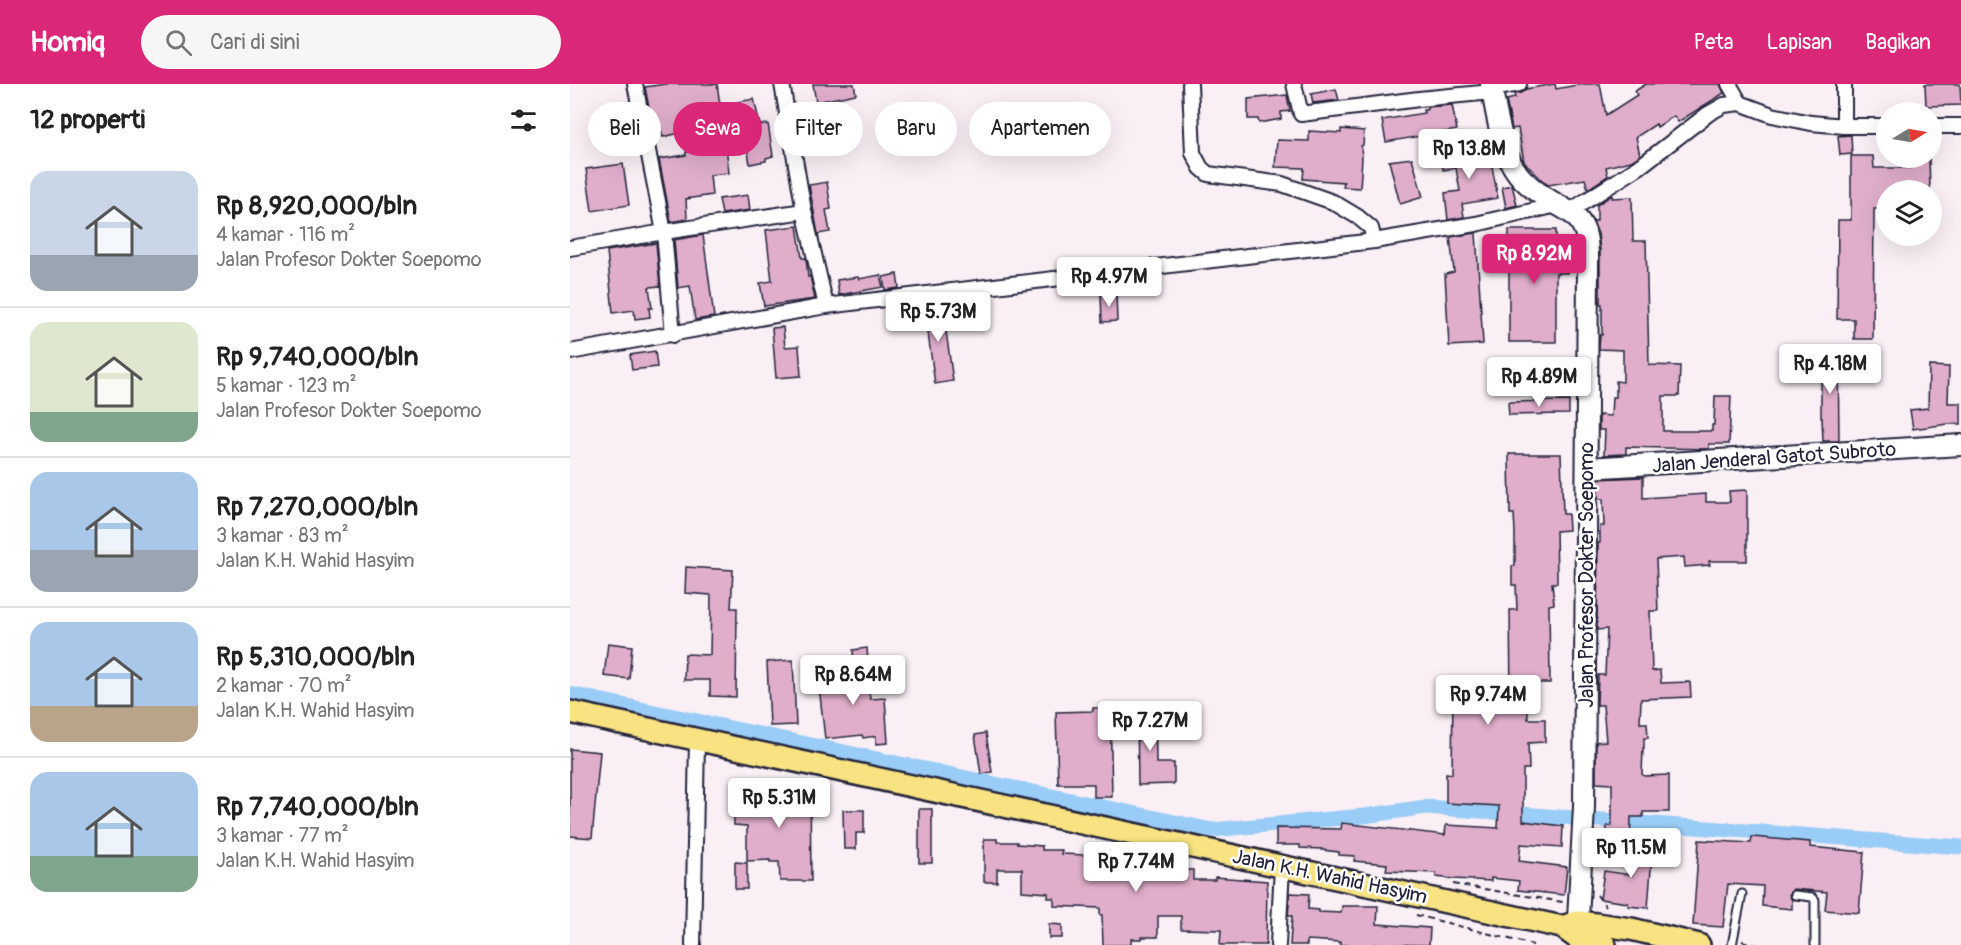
<!DOCTYPE html>
<html lang="id">
<meta charset="utf-8">
<style>
:root{--surface:#fff;--page:#f6f6f6;--text:#222;--muted:#767676;--line:#e0e0e0;--accent:#db2777}
body{margin:0;font-family:Pangolin,sans-serif;background:var(--page);color:var(--text);height:100vh;display:flex;flex-direction:column;font-size:22px;white-space:nowrap}
*{box-sizing:border-box;margin:0}
p{font-size:20px;color:var(--muted)}
.icon{flex:none;width:33px;height:33px;fill:none;stroke:currentColor;stroke-width:2;stroke-linecap:round;stroke-linejoin:round}
.map{position:relative;flex:1;overflow:hidden}
.drawer{display:flex;flex-direction:column;background:var(--surface);width:570px}
.drawer>*{flex:none}
.hud{position:absolute;left:18px;top:18px;width:570px;height:54px;display:flex;gap:12px}
.needle{width:39px;rotate:79deg}
.buttons{position:absolute;left:1306px;top:18px;display:grid;gap:12px}
.buttons a{display:grid;place-items:center;width:66px;height:66px;border-radius:50%;background:var(--surface);box-shadow:0 6px 24px #0002;font-size:30px}
.price{position:absolute;translate:-50% -51px;padding:0 14px;border-radius:6px;background:#fff;color:#222;font-size:20px;line-height:39px;filter:drop-shadow(0 2px 3px #0008)}
.price::after{content:'';position:absolute;left:50%;top:36px;width:18px;height:14px;margin-left:-9px;background:inherit;clip-path:polygon(0 0,100% 0,50% 100%)}
.price.selected{background:var(--accent);color:#fff}
ul{padding:0;list-style:none}
li{display:flex;align-items:center;gap:18px;height:150px;padding:0 30px}
li+li{border-top:2px solid var(--line)}
li span{display:grid;place-items:center;flex:none;width:168px;height:120px;border-radius:18px;color:#555}
li>.icon{margin-inline-start:auto}
span .icon{width:72px;height:72px;fill:#fffc;stroke-width:1}
li b{font-size:26px}
h2{display:flex;justify-content:space-between;align-items:center;height:72px;padding:0 30px;font-size:26px}
.pill{padding:0 21px;border-radius:27px;background:var(--surface);box-shadow:0 6px 24px #0002;font-size:21px;line-height:54px}
.pill.selected{background:var(--accent);color:#fff}
header{display:flex;align-items:center;gap:36px;box-sizing:border-box;height:84px;padding:0 30px;background:var(--accent);color:#fff}
header strong{font-size:28px}
nav{display:flex;gap:33px;margin-inline-start:auto;font-size:21px}
.search{width:420px;height:54px;background:var(--page);display:flex;align-items:center;gap:15px;box-sizing:border-box;padding:0 21px;border-radius:33px;color:var(--muted);font-size:22px}
main{display:flex;flex:1;min-height:0}
.map>svg:first-child{display:block}
.lines{fill:none;stroke-linecap:round;stroke-linejoin:round}
.canal{stroke:#99ccf6;stroke-width:15}
.building{fill:#e0aecb;stroke:#22223b;stroke-width:1.5}
.lane-casing{stroke:#22223b;stroke-width:11}
.street-casing{stroke:#22223b;stroke-width:18}
.secondary-casing{stroke:#22223b;stroke-width:24}
.primary-casing{stroke:#22223b;stroke-width:26}
.path{stroke:#22223b;stroke-width:2;stroke-dasharray:6 4.5;stroke-linecap:butt}
.lane{stroke:#fff;stroke-width:7}
.street{stroke:#fff;stroke-width:14}
.secondary{stroke:#fff;stroke-width:20}
.primary{stroke:#f8e281;stroke-width:21}
.labels{text-anchor:middle;stroke-width:5;stroke-linejoin:round;paint-order:stroke}
.street-label{font-size:20px;fill:#22223b;stroke:#fff}
</style>
<header>
<strong>Homiq</strong>
<div class="search"><svg class="icon" aria-label="search" viewBox="0 0 24 24"><circle cx="10" cy="10" r="6"/><path d="M15 15l6 6"/></svg>Cari di sini</div>
<nav><a>Peta</a><a>Lapisan</a><a>Bagikan</a></nav>
</header>
<main>
<section class="drawer">
<h2>12 properti<svg class="icon" aria-label="filters" viewBox="0 0 24 24"><path d="M4 7h16M4 17h16"/><circle cx="9" cy="7" r="2"/><circle cx="15" cy="17" r="2"/></svg></h2>
<ul>
<li><span style="background:linear-gradient(#c9d6e8 70%,#9aa5b1 0)"><svg class="icon" aria-label="home" viewBox="0 0 24 24"><path d="M3 11l9-7 9 7M6 9v11h12V9"/></svg></span><div><b>Rp 8,920,000/bln</b><p>4 kamar · 116 m²</p><p>Jalan Profesor Dokter Soepomo</p></div></li>
<li><span style="background:linear-gradient(#dfe7d0 75%,#7fa58c 0)"><svg class="icon" aria-label="home" viewBox="0 0 24 24"><path d="M3 11l9-7 9 7M6 9v11h12V9"/></svg></span><div><b>Rp 9,740,000/bln</b><p>5 kamar · 123 m²</p><p>Jalan Profesor Dokter Soepomo</p></div></li>
<li><span style="background:linear-gradient(#a9c7e8 65%,#9aa5b1 0)"><svg class="icon" aria-label="home" viewBox="0 0 24 24"><path d="M3 11l9-7 9 7M6 9v11h12V9"/></svg></span><div><b>Rp 7,270,000/bln</b><p>3 kamar · 83 m²</p><p>Jalan K.H. Wahid Hasyim</p></div></li>
<li><span style="background:linear-gradient(#a9c7e8 70%,#b9a48a 0)"><svg class="icon" aria-label="home" viewBox="0 0 24 24"><path d="M3 11l9-7 9 7M6 9v11h12V9"/></svg></span><div><b>Rp 5,310,000/bln</b><p>2 kamar · 70 m²</p><p>Jalan K.H. Wahid Hasyim</p></div></li>
<li><span style="background:linear-gradient(#a9c7e8 70%,#7fa58c 0)"><svg class="icon" aria-label="home" viewBox="0 0 24 24"><path d="M3 11l9-7 9 7M6 9v11h12V9"/></svg></span><div><b>Rp 7,740,000/bln</b><p>3 kamar · 77 m²</p><p>Jalan K.H. Wahid Hasyim</p></div></li>
</ul>
</section>
<div class="map">
<svg width="1391" height="861" viewBox="0 0 1391 861">
<rect width="100%" height="100%" fill="#f9eff5"/>
<filter id="ink" filterUnits="userSpaceOnUse"><feTurbulence type="fractalNoise" baseFrequency=".0167" numOctaves="2"/><feDisplacementMap in="SourceGraphic" scale="12" xChannelSelector="R" yChannelSelector="G"/><feConvolveMatrix kernelMatrix="1 2 1 2 8 2 1 2 1" color-interpolation-filters="sRGB"/></filter>
<g filter="url(#ink)">
<g class="lines">
<polyline class="canal" points="0,610 642,746 794,732 856,723 1391,763"/>
</g>
<g class="building">
<polygon points="96,0 147,0 152,35 121,42 122,46 93,53 89,39 82,40 75,3"/>
<polygon points="243,0 284,0 286,10 246,18"/>
<polygon points="984,0 985,0 986,5 1013,0 1030,0 1036,31 1067,11 1065,7 1076,0 1150,0 1154,9 1108,38 1104,32 1087,43 1086,40 1066,53 1070,71 1061,77 1036,83 1038,92 1018,105 1015,95 978,101 971,95 954,78 948,44 942,45 936,16 945,14 944,10 951,9 956,5"/>
<polygon points="1355,0 1390,0 1391,21 1356,22"/>
<polygon points="766,5 769,16 743,19 741,10"/>
<polygon points="717,11 720,27 711,28 711,35 689,39 688,35 678,35 678,15"/>
<polygon points="184,15 190,41 198,40 203,72 196,74 196,77 180,80 172,31 170,31 167,18"/>
<polygon points="882,21 887,46 816,58 812,36 854,29 853,26 857,26 857,23"/>
<polygon points="771,45 794,47 793,61 791,62 792,74 790,104 773,103 774,98 733,95 734,84 705,83 707,56 739,57 739,47 771,49"/>
<polygon points="1281,51 1282,70 1270,71 1268,52"/>
<polygon points="156,62 159,89 140,91 142,111 116,115 117,135 101,138 89,75 116,71 116,68"/>
<polygon points="912,65 912,68 919,67 928,114 892,120 894,133 878,136 875,109 890,107 886,84 873,86 871,70"/>
<polygon points="1281,72 1303,72 1304,84 1341,84 1340,74 1359,74 1360,106 1317,106 1317,125 1304,125 1303,255 1284,255 1284,235 1267,235 1268,136 1281,136"/>
<polygon points="842,74 853,113 830,120 819,77"/>
<polygon points="53,80 59,121 22,127 16,85"/>
<polygon points="257,98 261,125 256,126 260,148 248,150 239,101"/>
<polygon points="942,101 947,121 936,124 932,103"/>
<polygon points="178,111 180,126 152,130 149,115"/>
<polygon points="1042,111 1042,114 1062,113 1063,157 1076,157 1079,281 1110,282 1109,312 1093,312 1093,347 1142,347 1142,341 1144,341 1145,312 1161,312 1159,360 1139,360 1139,364 1137,365 1056,363 1056,370 1034,371 1035,346 1029,346 1029,331 1041,332 1042,313 1046,313 1046,297 1053,298 1053,266 1029,265 1030,251 1032,251 1032,220 1030,220 1030,166 1028,150 1023,137 1027,137 1027,121"/>
<polygon points="227,142 232,174 236,174 238,193 240,192 245,215 194,222 190,199 202,197 196,146"/>
<polygon points="939,146 986,146 986,161 997,161 997,189 986,189 986,258 939,258"/>
<polygon points="906,149 913,260 879,262 875,190 884,188 880,153"/>
<polygon points="133,151 144,233 125,236 120,202 108,204 104,156"/>
<polygon points="86,159 90,202 79,203 82,224 79,224 80,233 65,235 64,226 43,229 37,167"/>
<polygon points="327,190 329,204 315,206 313,193"/>
<polygon points="310,191 313,203 269,211 267,196 288,193 289,195"/>
<polygon points="546,209 547,237 532,238 531,210"/>
<polygon points="372,219 383,297 365,300 354,221"/>
<polygon points="213,243 215,263 229,262 231,292 206,294 202,244"/>
<polygon points="1251,265 1268,265 1269,357 1253,357 1252,334 1251,334"/>
<polygon points="85,267 87,283 62,286 60,271"/>
<polygon points="1359,282 1379,283 1378,319 1391,319 1391,340 1378,340 1343,345 1340,326 1358,324"/>
<polygon points="999,317 999,330 939,331 938,318"/>
<polygon points="939,370 991,370 993,430 998,430 999,446 986,447 987,494 987,499 982,499 984,520 979,521 980,599 957,599 958,635 975,635 975,658 958,659 959,685 953,685 953,737 993,742 992,763 951,760 949,777 997,783 994,811 948,806 949,797 921,794 921,797 884,795 866,793 866,789 816,787 817,780 784,777 785,772 769,771 769,768 752,766 752,765 730,764 730,761 706,761 706,744 771,745 772,739 875,751 876,741 928,744 929,722 876,719 876,689 882,690 883,609 919,607 919,610 941,610 940,526 947,526 946,501 942,501 942,482 945,482 945,448 944,430 940,430"/>
<polygon points="1073,393 1073,414 1136,410 1136,418 1160,418 1159,407 1177,406 1177,477 1139,477 1140,481 1115,483 1114,473 1086,475 1088,527 1080,527 1082,587 1090,586 1091,599 1120,598 1121,613 1071,615 1070,639 1077,639 1078,654 1074,654 1074,664 1073,664 1072,690 1074,692 1099,691 1099,728 1073,728 1073,733 1061,733 1060,766 1036,765 1037,742 1042,742 1042,700 1026,699 1026,658 1036,657 1033,621 1027,621 1028,591 1035,591 1037,545 1027,546 1028,459 1030,459 1030,442 1034,442 1033,415 1028,415 1028,395"/>
<polygon points="116,483 163,486 161,524 167,524 166,613 140,612 140,596 114,596 115,570 140,571 141,511 115,509"/>
<polygon points="38,559 62,562 59,595 34,592"/>
<polygon points="297,564 299,590 297,590 300,615 315,614 318,659 306,660 306,652 293,654 292,651 255,655 247,585 261,584 263,608 286,606 283,566"/>
<polygon points="223,576 226,641 200,642 197,578"/>
<polygon points="585,622 586,679 604,679 604,700 568,701 567,623"/>
<polygon points="523,624 540,624 542,713 524,713 524,700 488,700 486,628 523,627"/>
<polygon points="416,649 422,688 411,690 405,651"/>
<polygon points="0,665 30,668 22,754 0,752"/>
<polygon points="227,698 240,698 241,797 210,797 209,778 200,778 200,776 177,777 177,742 164,741 164,713 177,713 177,707 190,707 190,704 227,705"/>
<rect x="349" y="725" width="13" height="54"/>
<polygon points="273,726 294,726 294,749 286,749 286,765 274,765"/>
<polygon points="1182,753 1240,758 1240,763 1294,768 1289,829 1255,826 1257,808 1223,805 1219,811 1222,816 1222,825 1192,822 1193,802 1158,800 1153,843 1123,841 1129,756 1181,759"/>
<polygon points="414,755 427,755 427,758 447,758 447,760 472,762 472,766 492,766 491,770 515,771 515,768 563,769 563,768 574,768 574,774 589,774 589,790 612,790 612,786 623,786 623,796 645,796 645,793 697,797 696,861 650,861 651,846 611,845 611,832 588,832 588,853 572,853 572,855 561,855 561,861 533,861 532,831 530,831 530,824 484,822 484,814 478,814 478,809 452,807 452,785 427,785 427,798 414,798"/>
<polygon points="1065,756 1083,758 1078,824 1058,822 1058,819 1030,815 1034,787 1062,791"/>
<polygon points="165,778 177,779 177,805 165,805"/>
<polygon points="720,809 739,810 738,825 749,826 749,828 771,829 772,822 808,822 807,840 860,844 859,861 805,860 805,861 770,861 770,858 737,856 737,861 720,861 722,832 718,832"/>
<polygon points="479,840 492,841 492,854 479,854"/>
</g>
<g class="lines">
<g class="lane-casing">
<g id="lane">
<polyline points="1225,811 1242,813 1245,816 1245,861"/>
<polyline points="1162,861 1172,810"/>
</g>
</g>
<g class="street-casing">
<g id="street">
<polyline points="65,0 94,148 103,251"/>
<polyline points="212,0 234,127 256,222"/>
<polyline points="620,0 623,69 631,84 638,90 712,100 763,118 788,133 801,144 804,157"/>
<polyline points="724,0 731,30 849,15 922,8"/>
<polyline points="1159,0 1170,19"/>
<polyline points="922,5 949,0"/>
<polyline points="1274,42 1274,0"/>
<polyline points="1362,42 1391,42"/>
<polyline points="1000,127 1069,83 1138,30 1154,21 1170,19 1202,31 1241,39 1274,42 1317,42"/>
<polyline points="0,164 94,148 234,127"/>
<polyline points="0,268 256,222 804,157 906,140 987,121"/>
<polyline points="123,861 127,657"/>
<polyline points="708,861 712,782"/>
</g>
</g>
<g class="secondary-casing">
<g id="secondary">
<path d="M 921,0 C 925,23 932,66 944,84 C 953,99 972,112 986,120 C 999,127 1010,133 1015,148 C 1019,160 1018,173 1018,185 L 1014,723 L 1007,854"/>
<polyline points="1017,384 1391,361"/>
</g>
</g>
<g class="primary-casing">
<g id="primary">
<polyline points="0,628 992,843 1007,854 1035,861"/>
<polyline points="992,843 1007,838 1026,840 1061,845 1129,861"/>
</g>
</g>
<g class="path">
<polyline points="883,800 993,818"/>
<polyline points="1027,811 1036,823"/>
<polyline points="846,831 963,861"/>
<polyline points="1172,857 1186,861"/>
</g>
<use href="#lane" class="lane"/>
<use href="#street" class="street"/>
<use href="#secondary" class="secondary"/>
<use href="#primary" class="primary"/>
</g>
</g>
<g class="labels">
<g class="street-label">
<text transform="translate(1204 373) rotate(-4)" y="7">Jalan Jenderal Gatot Subroto</text>
<text transform="translate(1016 491) rotate(-90)" y="7">Jalan Profesor Dokter Soepomo</text>
<text transform="translate(760 792) rotate(12)" y="7">Jalan K.H. Wahid Hasyim</text>
</g>
</g>
</svg>
<div class="buttons">
<a><svg class="needle" viewBox="-14 -14 28 28"><path d="M0-13l5 13h-10z" fill="#e53935"/><path d="M0 13l5-13h-10z" fill="#767676"/></svg></a>
<a><svg class="icon" aria-label="layers" viewBox="0 0 24 24"><path d="M12 4l9 5-9 5-9-5zM3 14l9 5 9-5"/></svg></a>
</div>
<b class="price" style="left:899px;top:96px">Rp 13.8M</b>
<b class="price selected" style="left:964px;top:201px">Rp 8.92M</b>
<b class="price" style="left:539px;top:224px">Rp 4.97M</b>
<b class="price" style="left:368px;top:259px">Rp 5.73M</b>
<b class="price" style="left:1260px;top:311px">Rp 4.18M</b>
<b class="price" style="left:969px;top:324px">Rp 4.89M</b>
<b class="price" style="left:283px;top:622px">Rp 8.64M</b>
<b class="price" style="left:918px;top:642px">Rp 9.74M</b>
<b class="price" style="left:580px;top:668px">Rp 7.27M</b>
<b class="price" style="left:209px;top:745px">Rp 5.31M</b>
<b class="price" style="left:1061px;top:795px">Rp 11.5M</b>
<b class="price" style="left:566px;top:809px">Rp 7.74M</b>
<div class="hud">
<a class="pill">Beli</a>
<a class="pill selected">Sewa</a>
<a class="pill">Filter</a>
<a class="pill">Baru</a>
<a class="pill">Apartemen</a>
</div>
</div>
</main>
